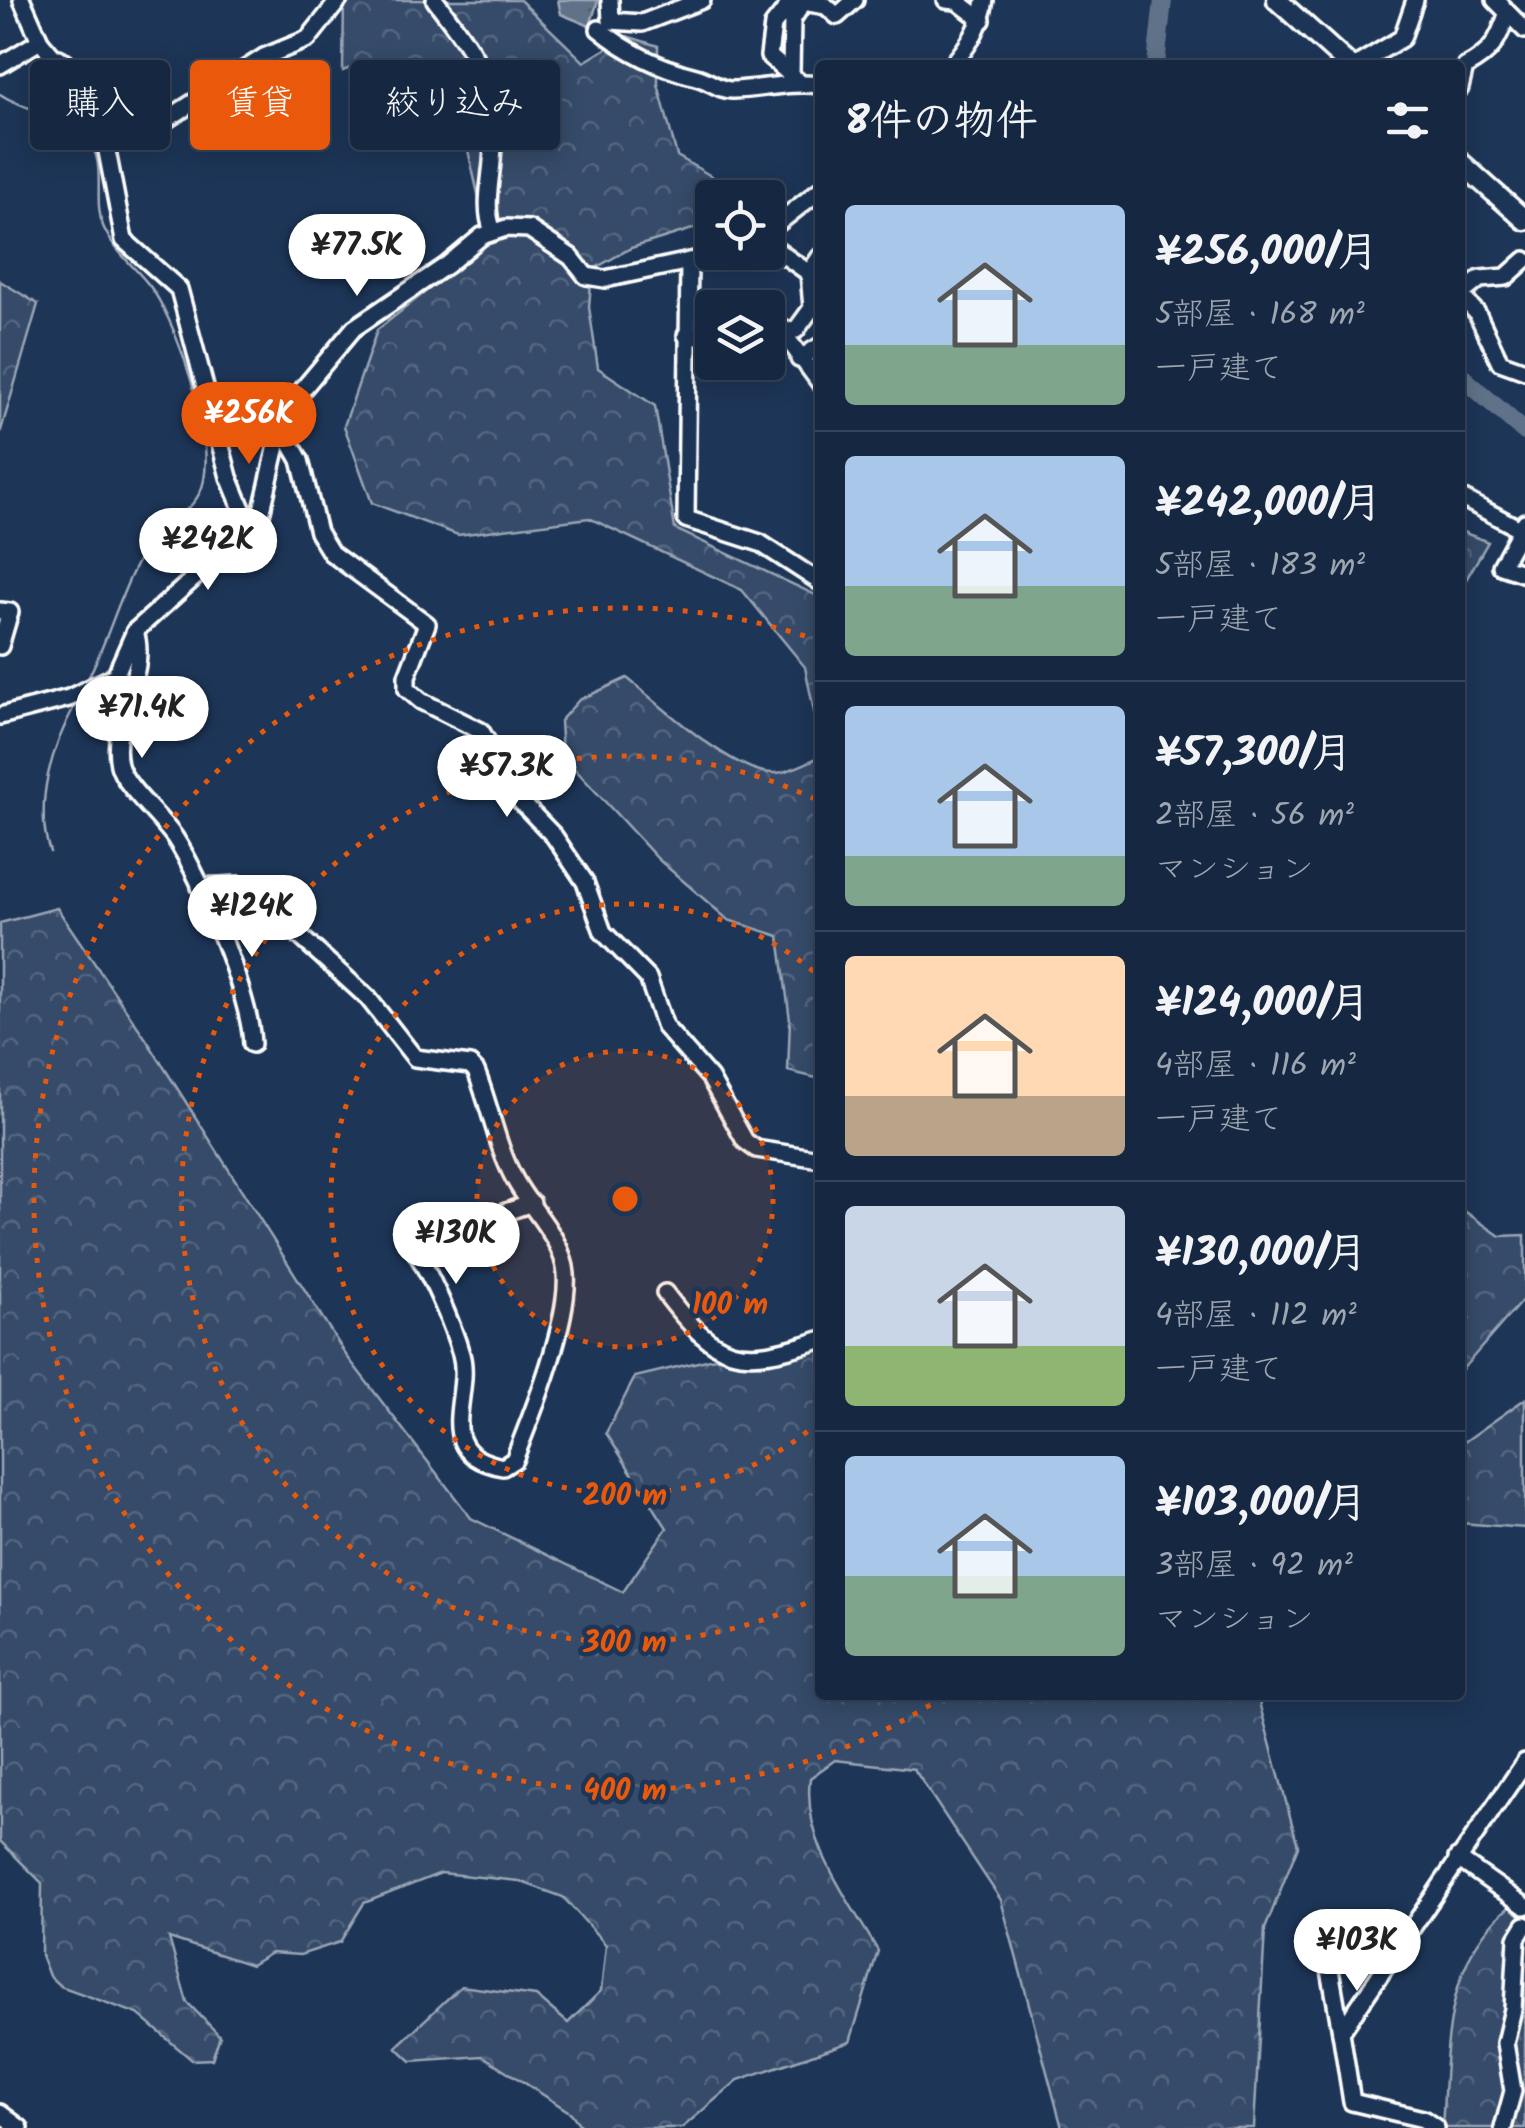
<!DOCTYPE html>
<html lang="ja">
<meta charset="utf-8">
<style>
:root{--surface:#162841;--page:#1f3048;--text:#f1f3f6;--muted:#9ea6b1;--line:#35445a;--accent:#ea580c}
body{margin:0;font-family:Kalam,"Klee One",sans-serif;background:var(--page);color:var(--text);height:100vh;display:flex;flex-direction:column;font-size:38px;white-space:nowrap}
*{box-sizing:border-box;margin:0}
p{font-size:32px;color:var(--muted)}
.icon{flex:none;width:55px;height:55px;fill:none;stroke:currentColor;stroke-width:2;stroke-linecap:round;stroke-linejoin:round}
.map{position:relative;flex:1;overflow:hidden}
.details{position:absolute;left:815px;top:60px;width:650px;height:1640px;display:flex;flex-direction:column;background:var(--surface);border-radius:10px;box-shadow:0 5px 25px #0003,0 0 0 2px var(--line)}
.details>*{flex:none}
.banner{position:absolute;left:30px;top:60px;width:635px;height:90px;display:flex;gap:20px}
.controls{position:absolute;left:695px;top:180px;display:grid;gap:20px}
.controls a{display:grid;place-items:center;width:90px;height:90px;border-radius:10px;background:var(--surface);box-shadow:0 5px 25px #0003,0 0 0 2px var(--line);font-size:50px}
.price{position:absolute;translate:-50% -85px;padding:0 22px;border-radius:35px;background:#fff;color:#222;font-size:32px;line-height:65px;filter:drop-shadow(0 2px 5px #0008)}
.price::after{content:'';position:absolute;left:50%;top:60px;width:30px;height:22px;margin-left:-15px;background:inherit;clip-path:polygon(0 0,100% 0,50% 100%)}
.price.on{background:var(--accent);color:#fff}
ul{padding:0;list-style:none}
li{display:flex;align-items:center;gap:30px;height:250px;padding:0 30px}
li+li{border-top:2px solid var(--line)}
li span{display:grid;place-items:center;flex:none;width:280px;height:200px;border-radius:10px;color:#555}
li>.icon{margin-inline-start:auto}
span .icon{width:120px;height:120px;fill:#fffc;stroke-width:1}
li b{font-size:42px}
h2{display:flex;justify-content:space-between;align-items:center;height:120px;padding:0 30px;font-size:42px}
.tag{padding:0 35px;border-radius:10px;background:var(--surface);box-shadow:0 5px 25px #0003,0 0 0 2px var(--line);font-size:35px;line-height:90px}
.tag.on{background:var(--accent);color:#fff}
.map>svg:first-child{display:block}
.forest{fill:url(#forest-crowns);stroke:#9aa5b4;stroke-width:2.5}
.water{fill:url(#water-ripples);stroke:#a0aab8;stroke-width:2.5}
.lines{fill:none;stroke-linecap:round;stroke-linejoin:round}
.stream{stroke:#a0aab8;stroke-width:2.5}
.river{stroke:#617289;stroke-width:18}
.minor-casing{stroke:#fff;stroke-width:22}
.major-casing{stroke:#fff;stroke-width:25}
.minor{stroke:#1d3557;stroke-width:15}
.major{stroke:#1d3557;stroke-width:18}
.ring{fill:none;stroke:#e8590c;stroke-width:5;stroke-dasharray:5 10}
.centre{fill:#e8590c;stroke:#1d3557;stroke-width:5}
.ring-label{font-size:30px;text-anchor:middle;font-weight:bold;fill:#e8590c;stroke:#1d3557;stroke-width:9;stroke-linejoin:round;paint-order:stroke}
</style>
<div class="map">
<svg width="1525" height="2128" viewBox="0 0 1525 2128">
<defs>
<pattern id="forest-crowns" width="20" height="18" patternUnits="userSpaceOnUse" patternTransform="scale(2.5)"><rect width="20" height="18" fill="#364b69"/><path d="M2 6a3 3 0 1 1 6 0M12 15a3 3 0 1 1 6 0" fill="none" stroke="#546680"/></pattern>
<pattern id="water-ripples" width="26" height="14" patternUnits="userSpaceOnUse" patternTransform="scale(2.5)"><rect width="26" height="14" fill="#617289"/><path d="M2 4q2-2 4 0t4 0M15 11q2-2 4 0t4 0" fill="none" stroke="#555d67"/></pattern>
</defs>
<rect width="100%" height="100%" fill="#1d3557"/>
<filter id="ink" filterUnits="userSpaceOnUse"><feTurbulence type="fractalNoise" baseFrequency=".01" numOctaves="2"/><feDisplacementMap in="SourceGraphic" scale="20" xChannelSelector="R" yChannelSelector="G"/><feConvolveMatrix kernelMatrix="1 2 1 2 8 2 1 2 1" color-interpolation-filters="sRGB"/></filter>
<g filter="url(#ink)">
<g class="forest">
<polygon points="344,0 520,0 584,62 627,36 658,46 658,84 677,156 730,187 734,197 712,198 712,223 631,248 592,270 589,307 598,368 655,406 675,529 820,597 820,741 805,667 742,590 589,518 458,535 372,503 344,426 377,330 489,242 464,133 401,75 368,61 343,71"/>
<polygon points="0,281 38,304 0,434"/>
<polygon points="1460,531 1488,542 1460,590"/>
<path d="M 627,678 C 658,703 735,776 776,773 C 790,772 807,762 820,757 L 820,1079 L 788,1071 L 790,1020 L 779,936 L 728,920 L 658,859 L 562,755 L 560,721 L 579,700 Z"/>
<path d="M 57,908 L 146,1039 L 346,1355 L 471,1518 L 623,1592 L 667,1528 L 606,1433 L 635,1377 L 723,1356 L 820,1346 L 820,1695 L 1257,1695 L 1298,1846 L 1265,1929 L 1254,2128 L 1062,2128 L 1001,1900 L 914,1769 L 835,1760 L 810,1778 C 802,1842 848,1898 878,1951 L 850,2042 L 738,2080 L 682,2128 L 582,2128 L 571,2113 L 483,2056 L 411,2061 L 396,2047 L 461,1986 L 536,1996 L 568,2023 L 601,1991 L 606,1945 L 563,1897 L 519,1881 L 441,1873 L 364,1903 L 340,1942 L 300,1955 L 271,1953 L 251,1965 L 169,1938 L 187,2002 L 220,2036 L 212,2059 L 192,2060 L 138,2014 L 60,1986 L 49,1976 L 41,1955 L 42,1883 L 0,1841 L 0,923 Z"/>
<polygon points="1460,1208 1500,1236 1525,1235 1525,1297 1460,1372"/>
<polygon points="1525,1399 1525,1528 1460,1523 1460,1445"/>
<path d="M 1525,1896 L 1525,2128 L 1442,2128 C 1448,2042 1443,1946 1525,1896 Z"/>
</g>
<polygon class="water" points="558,0 598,0 590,26 561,14"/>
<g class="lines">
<g class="stream">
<path d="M 0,94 C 26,112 66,114 87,139 C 108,163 92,197 103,226 C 115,254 138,268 154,292 C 180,332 213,433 204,480 C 198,512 167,519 150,542 C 123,579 110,638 87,680"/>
<path d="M 50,852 C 33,802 53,745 77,701"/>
</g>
<g class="river">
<polyline points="1156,65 1163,0"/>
<polyline points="1460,375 1525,432"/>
</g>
<g class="minor-casing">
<g id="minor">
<polyline points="22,0 40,41 90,100 103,130 124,240 179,289 229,477 250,528"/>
<path d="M 435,0 C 480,59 498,85 492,162 C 490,185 484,210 493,231"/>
<polyline points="610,0 611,21 642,23 702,0"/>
<polyline points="793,0 773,25 769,56 799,82"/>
<polyline points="946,0 957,1 982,20"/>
<polyline points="1495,0 1525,30"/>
<polyline points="803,2 826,6 837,16 855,0"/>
<path d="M 599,29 C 628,53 660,68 696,77 C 709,80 720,91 733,90 C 763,89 791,81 820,85"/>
<polyline points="59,58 106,92 122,125 141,136 264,57 308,39 339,0"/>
<polyline points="0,65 40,41"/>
<path d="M 952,65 C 969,45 981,27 985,0"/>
<polyline points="1357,65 1402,38 1415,0"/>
<polyline points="791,72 792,20 805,0"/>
<path d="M 1460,88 L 1465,67 C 1492,53 1498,41 1508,12"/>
<polyline points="768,231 820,190"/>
<polyline points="768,244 809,273"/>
<polyline points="689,261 686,519 760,543 820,582"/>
<polyline points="1460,295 1477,313 1500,362 1525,371"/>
<polyline points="1460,295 1480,279 1506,277 1525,260"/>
<polyline points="781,330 820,383"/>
<polyline points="686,335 712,339"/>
<polyline points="768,337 781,330 796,330 812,308 809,273 820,257"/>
<polyline points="799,359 820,346"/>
<polyline points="283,430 300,460 318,532 331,553 427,624 407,676 407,689 421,701 481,731 522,803 554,836 585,882 603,932 648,978 665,1027 710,1078 745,1141 756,1149 820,1159"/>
<polyline points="1460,497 1518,528"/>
<polyline points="1525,522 1501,566 1525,574"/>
<polyline points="0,611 10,612 0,646"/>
<path d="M 135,631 C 149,676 109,720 119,765 C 124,786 162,818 175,838 C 202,880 250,996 252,1044"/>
<polyline points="0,716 69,698 115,676 135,631 260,519 278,441 302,390 354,328 447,265 482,236 506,228 529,229 571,257 586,276 605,279 732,252"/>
<path d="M 200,887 L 240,885 L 249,890 L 368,998 L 415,1058 L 470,1065 L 476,1071 C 490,1106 497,1148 515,1180 C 531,1210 563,1238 566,1274 C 570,1320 532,1415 514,1460 L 503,1467 C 429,1454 473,1395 461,1354 C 451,1320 432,1278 414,1248 L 421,1241 L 532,1203"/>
<path d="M 665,1293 C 717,1362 739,1366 820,1340"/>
<polyline points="1457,1858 1525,1906"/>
<polyline points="1329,1964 1341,2032"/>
<polyline points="0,2113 20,2128"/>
<polyline points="1436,2128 1423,2119 1352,2102 1341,2032 1525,1762"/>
<polyline points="1503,2128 1513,2091 1505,2043 1513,2009 1517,1938 1525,1925"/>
</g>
</g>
<g class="major-casing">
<g id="major">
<polyline points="1277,0 1349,65"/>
<polyline points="1460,162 1525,220"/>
</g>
</g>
<use href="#minor" class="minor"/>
<use href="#major" class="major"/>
</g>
</g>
<circle cx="625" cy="1199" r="148" fill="#e8590c" fill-opacity=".12"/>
<g class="ring">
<circle cx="625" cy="1199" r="148"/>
<path d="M819 1422A295 295 0 1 1 819 976"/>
<path d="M819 1597A443 443 0 1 1 819 801"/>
<path d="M943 1697A591 591 0 1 1 817 640"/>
</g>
<circle cx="625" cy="1199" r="15" class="centre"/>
<g class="ring-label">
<text x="730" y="1314">100 m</text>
<text x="625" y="1505">200 m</text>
<text x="625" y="1652">300 m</text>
<text x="625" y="1800">400 m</text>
</g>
</svg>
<div class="controls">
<a><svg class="icon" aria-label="locate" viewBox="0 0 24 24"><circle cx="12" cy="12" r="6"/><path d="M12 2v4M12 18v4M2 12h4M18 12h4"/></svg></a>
<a><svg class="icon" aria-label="layers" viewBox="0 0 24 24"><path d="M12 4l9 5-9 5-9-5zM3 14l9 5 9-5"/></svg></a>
</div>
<b class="price" style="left:357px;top:299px">¥77.5K</b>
<b class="price on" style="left:249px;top:467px">¥256K</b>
<b class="price" style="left:208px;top:593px">¥242K</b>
<b class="price" style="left:142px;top:761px">¥71.4K</b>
<b class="price" style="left:507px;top:820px">¥57.3K</b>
<b class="price" style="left:252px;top:960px">¥124K</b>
<b class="price" style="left:456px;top:1287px">¥130K</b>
<b class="price" style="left:1357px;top:1994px">¥103K</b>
<div class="banner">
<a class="tag">購入</a>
<a class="tag on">賃貸</a>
<a class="tag">絞り込み</a>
</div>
<section class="details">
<h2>8件の物件<svg class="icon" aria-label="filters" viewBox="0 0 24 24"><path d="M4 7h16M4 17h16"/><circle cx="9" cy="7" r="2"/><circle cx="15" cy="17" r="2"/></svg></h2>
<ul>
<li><span style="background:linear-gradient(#a9c7e8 70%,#7fa58c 0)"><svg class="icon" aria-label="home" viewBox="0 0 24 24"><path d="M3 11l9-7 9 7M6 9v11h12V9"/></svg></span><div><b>¥256,000/月</b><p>5部屋 · 168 m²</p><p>一戸建て</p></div></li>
<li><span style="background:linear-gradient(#a9c7e8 65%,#7fa58c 0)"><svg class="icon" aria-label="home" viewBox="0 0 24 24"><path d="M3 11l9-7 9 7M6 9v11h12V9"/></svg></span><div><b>¥242,000/月</b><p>5部屋 · 183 m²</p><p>一戸建て</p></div></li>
<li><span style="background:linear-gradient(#a9c7e8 75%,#7fa58c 0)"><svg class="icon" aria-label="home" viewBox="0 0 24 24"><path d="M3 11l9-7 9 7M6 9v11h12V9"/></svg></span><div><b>¥57,300/月</b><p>2部屋 · 56 m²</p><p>マンション</p></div></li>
<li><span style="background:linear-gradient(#ffd9b3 70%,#b9a48a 0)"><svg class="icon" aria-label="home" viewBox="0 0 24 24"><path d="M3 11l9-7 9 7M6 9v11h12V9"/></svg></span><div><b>¥124,000/月</b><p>4部屋 · 116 m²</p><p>一戸建て</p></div></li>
<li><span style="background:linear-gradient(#c9d6e8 70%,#8fb573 0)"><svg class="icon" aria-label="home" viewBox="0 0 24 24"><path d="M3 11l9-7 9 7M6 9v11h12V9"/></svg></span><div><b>¥130,000/月</b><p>4部屋 · 112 m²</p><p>一戸建て</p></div></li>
<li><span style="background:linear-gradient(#a9c7e8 60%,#7fa58c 0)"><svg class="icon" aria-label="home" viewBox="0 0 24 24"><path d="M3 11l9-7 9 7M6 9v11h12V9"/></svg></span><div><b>¥103,000/月</b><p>3部屋 · 92 m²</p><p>マンション</p></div></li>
</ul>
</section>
</div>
